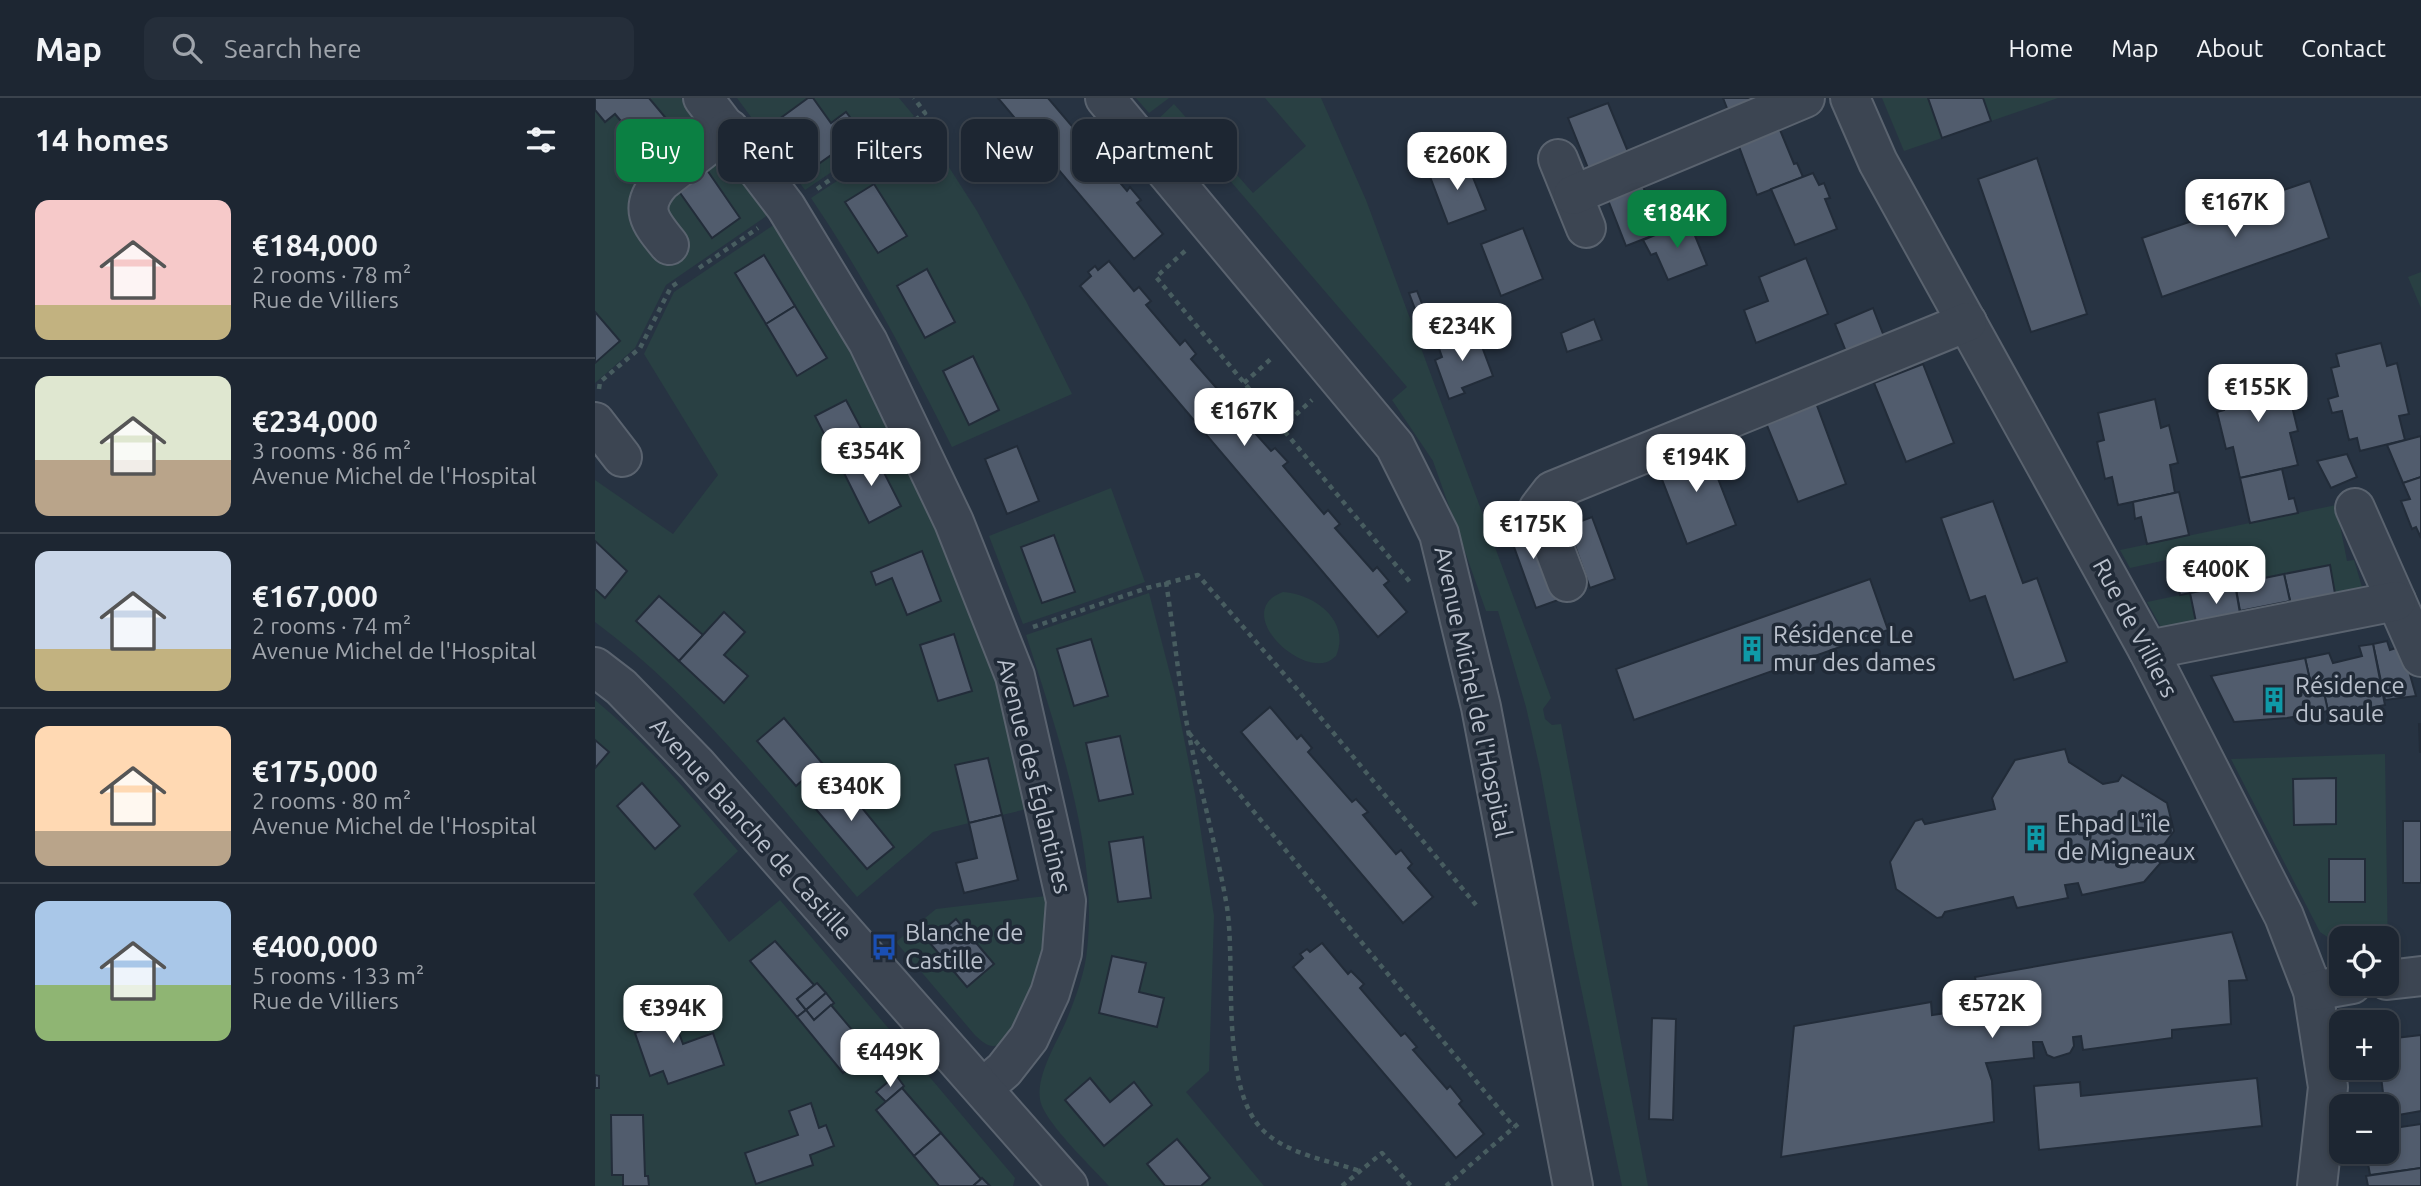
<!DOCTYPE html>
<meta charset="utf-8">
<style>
:root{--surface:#1d2632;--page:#252e3a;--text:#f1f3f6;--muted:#a0a5ac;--line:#3b434d;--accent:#0b8043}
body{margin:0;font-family:Ubuntu,sans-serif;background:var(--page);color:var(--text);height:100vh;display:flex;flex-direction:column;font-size:26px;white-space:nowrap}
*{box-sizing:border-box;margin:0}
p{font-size:23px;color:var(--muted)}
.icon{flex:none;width:38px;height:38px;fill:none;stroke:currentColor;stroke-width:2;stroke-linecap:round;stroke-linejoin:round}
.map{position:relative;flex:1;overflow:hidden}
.panel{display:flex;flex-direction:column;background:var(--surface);width:595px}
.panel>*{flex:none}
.hud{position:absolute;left:21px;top:21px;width:665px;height:63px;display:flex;gap:14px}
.controls{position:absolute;left:1734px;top:828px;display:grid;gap:14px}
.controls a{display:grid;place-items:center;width:70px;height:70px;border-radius:14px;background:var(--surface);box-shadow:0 4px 10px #0003,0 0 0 2px var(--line);font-size:35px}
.price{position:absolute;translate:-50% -60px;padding:0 16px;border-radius:14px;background:#fff;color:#222;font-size:23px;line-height:46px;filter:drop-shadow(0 2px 4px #0008)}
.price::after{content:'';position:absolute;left:50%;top:42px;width:21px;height:16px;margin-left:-10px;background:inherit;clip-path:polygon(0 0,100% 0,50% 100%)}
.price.current{background:var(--accent);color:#fff}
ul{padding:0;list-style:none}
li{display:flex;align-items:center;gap:21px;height:175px;padding:0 35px}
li+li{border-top:2px solid var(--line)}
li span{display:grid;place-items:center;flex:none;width:196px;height:140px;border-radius:14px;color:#555}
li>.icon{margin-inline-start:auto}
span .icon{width:84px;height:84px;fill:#fffc;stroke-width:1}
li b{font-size:30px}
h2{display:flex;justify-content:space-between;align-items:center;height:84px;padding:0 35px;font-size:30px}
.tag{padding:0 24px;border-radius:14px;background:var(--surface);box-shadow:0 4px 10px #0003,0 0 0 2px var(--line);font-size:24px;line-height:63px}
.tag.current{background:var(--accent);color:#fff}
header{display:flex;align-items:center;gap:42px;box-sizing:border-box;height:98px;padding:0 35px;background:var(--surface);border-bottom:2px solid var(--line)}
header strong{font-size:33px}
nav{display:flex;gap:38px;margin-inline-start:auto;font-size:24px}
.search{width:490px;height:63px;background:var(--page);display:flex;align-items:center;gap:18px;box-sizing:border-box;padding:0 24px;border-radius:14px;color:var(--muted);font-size:26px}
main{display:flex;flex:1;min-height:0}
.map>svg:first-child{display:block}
.green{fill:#294043;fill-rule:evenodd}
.building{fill:#515c6d;stroke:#222c39;stroke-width:2}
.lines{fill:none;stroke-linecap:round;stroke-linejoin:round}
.minor-casing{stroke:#5a636f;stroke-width:42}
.path{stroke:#485d60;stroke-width:4.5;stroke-dasharray:5 5;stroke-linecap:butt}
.minor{stroke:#3c4552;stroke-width:38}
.labels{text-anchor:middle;stroke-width:7;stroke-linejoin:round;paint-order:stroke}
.street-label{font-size:24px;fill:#b9c0cc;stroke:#202a37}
.poi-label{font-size:24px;fill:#b9c0cc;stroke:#202a37;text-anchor:start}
</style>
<header>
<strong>Map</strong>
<div class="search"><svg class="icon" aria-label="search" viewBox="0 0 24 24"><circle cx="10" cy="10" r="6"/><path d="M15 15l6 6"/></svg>Search here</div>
<nav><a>Home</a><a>Map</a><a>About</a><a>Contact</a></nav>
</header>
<main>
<section class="panel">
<h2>14 homes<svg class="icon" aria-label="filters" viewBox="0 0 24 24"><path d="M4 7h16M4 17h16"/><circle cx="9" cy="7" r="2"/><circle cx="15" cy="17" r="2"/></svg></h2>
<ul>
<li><span style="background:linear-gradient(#f6c9c9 75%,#c2b280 0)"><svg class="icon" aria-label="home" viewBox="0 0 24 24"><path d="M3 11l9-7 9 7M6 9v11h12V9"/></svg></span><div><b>€184,000</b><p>2 rooms · 78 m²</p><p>Rue de Villiers</p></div></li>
<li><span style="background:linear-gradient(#dfe7d0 60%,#b9a48a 0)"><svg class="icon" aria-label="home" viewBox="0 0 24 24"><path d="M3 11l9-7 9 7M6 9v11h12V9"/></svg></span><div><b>€234,000</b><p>3 rooms · 86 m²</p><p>Avenue Michel de l'Hospital</p></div></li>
<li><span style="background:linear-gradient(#c9d6e8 70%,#c2b280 0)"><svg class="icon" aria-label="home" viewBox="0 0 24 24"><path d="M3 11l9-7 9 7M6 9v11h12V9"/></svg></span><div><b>€167,000</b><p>2 rooms · 74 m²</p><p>Avenue Michel de l'Hospital</p></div></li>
<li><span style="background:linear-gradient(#ffd9b3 75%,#b9a48a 0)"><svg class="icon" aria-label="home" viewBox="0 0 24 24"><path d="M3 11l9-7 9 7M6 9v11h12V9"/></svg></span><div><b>€175,000</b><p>2 rooms · 80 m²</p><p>Avenue Michel de l'Hospital</p></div></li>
<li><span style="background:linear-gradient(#a9c7e8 60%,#8fb573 0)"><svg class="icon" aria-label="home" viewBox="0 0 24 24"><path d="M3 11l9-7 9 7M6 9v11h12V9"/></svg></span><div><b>€400,000</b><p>5 rooms · 133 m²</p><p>Rue de Villiers</p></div></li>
</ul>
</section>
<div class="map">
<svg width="1826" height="1088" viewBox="0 0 1826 1088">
<rect width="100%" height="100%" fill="#273342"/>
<g class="green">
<path d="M 54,0 L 86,0 L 112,32 L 173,117 L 71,187 L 40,250 L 0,285 L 0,265 L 24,243 L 0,214 L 0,12 L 10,24 L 20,16 ZM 112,73 L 145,120 L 117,140 L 83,92 Z"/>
<polygon points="142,0 213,0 187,19 222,67 267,35 251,14 236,25 218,0 304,0 319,18 210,92"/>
<polygon points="541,0 574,0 554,15"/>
<polygon points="670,0 726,0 771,102 956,600 948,611 950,621 957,627 966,626 1053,1088 1027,1088 978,851 945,671 931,609 903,513 891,513 838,363 797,302 812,289 589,29 576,41 560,24 579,6 658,95 711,48"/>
<polygon points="1287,0 1333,0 1347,40 1309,53"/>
<polygon points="1388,0 1463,0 1396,23"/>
<path d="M 327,27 L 382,113 L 431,203 L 477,296 L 357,349 C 314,263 270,180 216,100 ZM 279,86 L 312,138 L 283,155 L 251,104 ZM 332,172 L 360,224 L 330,240 L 302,188 ZM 378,258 L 404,312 L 374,327 L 348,273 Z"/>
<path d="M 180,126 L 224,194 L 306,342 L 388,544 L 406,597 L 436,710 L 407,717 L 393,660 L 361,667 L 374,725 L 338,734 L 262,799 C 181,704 102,599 0,524 L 0,491 L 10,499 L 32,473 L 0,443 L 0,382 L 78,436 L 123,377 L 49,256 L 79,194 ZM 169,158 L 231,259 L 202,277 L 140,175 ZM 251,302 L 306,409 L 274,425 L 220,318 ZM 326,453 L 297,480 L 281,487 L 276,474 ZM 64,498 L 108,537 L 129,515 L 150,534 L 129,557 L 153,579 L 130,604 L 41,523 ZM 359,537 L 377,593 L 344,603 L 325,547 ZM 189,620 L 227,666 L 201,688 L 163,643 ZM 240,679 L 272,771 L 213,702 Z"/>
<polygon points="1826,174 1826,210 1813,179"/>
<path d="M 516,390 L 550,484 L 428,526 L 394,438 ZM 426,450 L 479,494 L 447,505 Z"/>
<polygon points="1741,407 1752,463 1759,462 1769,496 1741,501 1734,467 1652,484 1650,474 1636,477 1630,449 1535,470 1525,452"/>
<path d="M 688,494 C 720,496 756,523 741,558 C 738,560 735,563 732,564 C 699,575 638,512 688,494 Z"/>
<path d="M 554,495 L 580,595 L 600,696 L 619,818 L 614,973 L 591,994 L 669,1088 L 606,1088 L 615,1080 L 582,1041 L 552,1066 L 570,1088 L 514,1088 C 498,1070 447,1022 445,1001 C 441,975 465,940 474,916 C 481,898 488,879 491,860 C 506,758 462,634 431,537 ZM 496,541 L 513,598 L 479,608 L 462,552 ZM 524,638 L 538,695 L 504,703 L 491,646 ZM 548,739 L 556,799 L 523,804 L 514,745 ZM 517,858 L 550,865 L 544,894 L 569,900 L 562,929 L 504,915 ZM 495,980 L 515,1004 L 539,984 L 557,1007 L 509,1048 L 470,1002 Z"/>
<polygon points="1595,495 1602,529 1570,536 1552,504"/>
<path d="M 0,602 C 53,646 98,700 143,753 L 98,796 L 134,844 L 185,802 L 420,1080 L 418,1088 L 395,1088 L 388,1080 L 386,1081 L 307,990 L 309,987 L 301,978 L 282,994 L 291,1004 L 281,1012 L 344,1088 L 54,1088 L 53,1078 L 50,1078 L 48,1017 L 17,1017 L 17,1077 L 28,1077 L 28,1088 L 0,1088 L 0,990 L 4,989 L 4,978 L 0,977 L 0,670 L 14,654 L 0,642 ZM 47,685 L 85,728 L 60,750 L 22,707 ZM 181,843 L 219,887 L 223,885 L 239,904 L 236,907 L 275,952 L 249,975 L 155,864 ZM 68,892 L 88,946 L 118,935 L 129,966 L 73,986 L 68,973 L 56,977 L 40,935 L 54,930 L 46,906 ZM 231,1028 L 238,1048 L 215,1057 L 218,1067 L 161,1086 L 150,1055 Z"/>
<path d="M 1790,656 L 1793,860 L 1792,861 L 1792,840 L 1746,840 L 1746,848 L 1725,834 L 1636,661 ZM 1740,680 L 1741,726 L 1700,727 L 1699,681 ZM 1734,761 L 1770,761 L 1770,803 L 1734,804 Z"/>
<path d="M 451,798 C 451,846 445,898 413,936 C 409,941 405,949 397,948 C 390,947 384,941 379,936 L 301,844 L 341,811 ZM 361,821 L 399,866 L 372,889 L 334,844 Z"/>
</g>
<g class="building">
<polygon points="0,0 54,0 85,37 58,61 20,16 10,24 0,12"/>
<polygon points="213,0 218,0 236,25 251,14 267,35 222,67 187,19"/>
<polygon points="403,0 453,0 487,40 491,37 502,49 498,53 532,93 535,89 546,102 542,105 568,136 539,161"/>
<polygon points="1128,0 1182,0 1137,23"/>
<polygon points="1333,0 1388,0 1396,23 1347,40"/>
<polygon points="1013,5 1036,61 995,75 973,20"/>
<polygon points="1183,27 1199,66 1202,65 1208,79 1162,97 1142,43"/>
<polygon points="1442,60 1492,216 1436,234 1383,81"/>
<polygon points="871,62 891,112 853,126 834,76"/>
<polygon points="112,72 145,120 117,140 83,92"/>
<polygon points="1218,75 1224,87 1229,85 1235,100 1230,101 1242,131 1200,147 1176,91"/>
<polygon points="1715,83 1734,140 1567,199 1547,140"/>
<polygon points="279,86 312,138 283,155 250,104"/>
<polygon points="1047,86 1067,134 1031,148 1013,102"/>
<polygon points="1094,123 1112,167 1073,182 1061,155 1056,157 1048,142"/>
<polygon points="928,130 948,181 906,198 886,146"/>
<polygon points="169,157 200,208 171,226 140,175"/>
<polygon points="1211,160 1233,216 1161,245 1149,212 1173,203 1164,179"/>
<polygon points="514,163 539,193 544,189 556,203 551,207 585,247 590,242 601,256 596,261 632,302 636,298 648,312 643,316 676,353 680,350 693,364 688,368 729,416 733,412 745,426 740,430 778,473 782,469 794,483 789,487 812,514 783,539 485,188 496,178 493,174 500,168 503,172"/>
<polygon points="332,171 360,224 330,240 302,188"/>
<polygon points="822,193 831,216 823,219 814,195"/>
<polygon points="200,208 232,260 202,278 171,226"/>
<polygon points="1278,210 1290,241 1252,256 1240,226"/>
<polygon points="0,214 25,243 0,265"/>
<polygon points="999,221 1007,242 972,254 966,235"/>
<polygon points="880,230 898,278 867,290 870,295 854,301 840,262 847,259 842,245"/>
<polygon points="1786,245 1792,268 1802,265 1814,316 1804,318 1810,342 1765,353 1762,340 1754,342 1747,313 1737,315 1733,301 1743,298 1736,270 1744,268 1741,256"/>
<polygon points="378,258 404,312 374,327 348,273"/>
<polygon points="1328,266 1359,345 1311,364 1279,285"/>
<polygon points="1678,272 1685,298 1694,296 1703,333 1695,335 1703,367 1645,380 1638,349 1631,351 1622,314 1629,312 1622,286"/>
<polygon points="1560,301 1566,330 1574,327 1583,365 1575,367 1580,395 1523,407 1517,379 1510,381 1502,344 1509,342 1503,315"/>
<polygon points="251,302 279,355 247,371 220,318"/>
<polygon points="1221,305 1251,386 1203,404 1171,325"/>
<polygon points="1826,338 1826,379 1808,385 1792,347"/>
<polygon points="1110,347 1141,427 1092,446 1061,366"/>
<polygon points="422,348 444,403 412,416 390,361"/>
<polygon points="279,355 306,408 274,425 247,371"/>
<polygon points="1752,356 1762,379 1736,390 1722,363"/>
<polygon points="1687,371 1694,401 1699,400 1703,415 1655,425 1645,380"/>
<polygon points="1826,379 1826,440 1821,429 1817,431 1806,403 1815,401 1808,385"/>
<polygon points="1584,394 1594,437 1552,446 1546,419 1540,421 1538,404"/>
<polygon points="1398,403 1428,485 1442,480 1472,564 1419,582 1390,498 1375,503 1346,420"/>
<polygon points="935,415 966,501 941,510 910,424"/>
<polygon points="997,419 1020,481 995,490 973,428"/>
<polygon points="459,437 480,494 447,505 426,449"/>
<polygon points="0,443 32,473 10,500 0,491"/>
<polygon points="1631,449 1636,477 1650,474 1652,484 1585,497 1578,460"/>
<polygon points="327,453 346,503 312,517 297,480 281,487 276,474"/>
<polygon points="1735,467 1741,501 1697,511 1689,476"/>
<polygon points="1689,476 1695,503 1645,513 1640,486"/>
<polygon points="1275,481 1293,532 1039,622 1021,571"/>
<polygon points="1640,486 1646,521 1602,529 1595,495"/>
<polygon points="64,498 108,537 84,563 41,523"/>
<polygon points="129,514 150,534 129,557 153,578 129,605 84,563"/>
<polygon points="359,536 377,593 343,603 325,547"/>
<polygon points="496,541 513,598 479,608 462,551"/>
<polygon points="1792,543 1795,552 1807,548 1821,598 1790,602 1778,546"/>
<polygon points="1778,546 1790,607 1734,618 1728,590 1717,591 1710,560 1734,555 1738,565 1767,558 1764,548"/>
<polygon points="1710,560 1717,591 1728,590 1733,613 1692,620 1639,624 1616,578"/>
<polygon points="675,609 702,641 706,637 717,650 713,654 757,704 761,701 773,714 768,717 801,756 806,752 817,766 813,770 838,799 808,825 646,634"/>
<polygon points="189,620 227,665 201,688 162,643"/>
<polygon points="1824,626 1826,626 1826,654 1825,654"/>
<polygon points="525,638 538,696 504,703 491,645"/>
<polygon points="0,642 14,654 0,670"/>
<polygon points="1470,651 1474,664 1508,686 1523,683 1527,677 1572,705 1579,733 1568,748 1576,753 1549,784 1487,797 1483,785 1470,787 1473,800 1422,810 1418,799 1350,814 1347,819 1342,820 1301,791 1295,764 1320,723 1327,721 1330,726 1400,711 1397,700 1420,662"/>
<polygon points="393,660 407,717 374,725 360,667"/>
<polygon points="241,678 299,749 272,771 213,702"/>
<polygon points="1741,680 1741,726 1699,727 1698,681"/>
<polygon points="47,685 85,728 60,751 22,708"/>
<polygon points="407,717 423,782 369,795 361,765 382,760 374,725"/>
<rect x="1808" y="723" width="18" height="62"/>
<polygon points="548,739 556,800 523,804 514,744"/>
<rect x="1734" y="761" width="36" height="43"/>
<polygon points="361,821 399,866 372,889 334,844"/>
<polygon points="1637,834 1652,882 1634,883 1636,926 1577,932 1577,940 1488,952 1486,938 1478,939 1479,948 1475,955 1459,960 1452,957 1447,944 1438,944 1439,960 1391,965 1397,983 1399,1024 1186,1059 1199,928 1336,904 1337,917 1385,910 1380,879"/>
<polygon points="180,843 219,887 202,901 211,912 202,919 155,863"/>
<polygon points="727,845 753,876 756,873 769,886 765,890 806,938 810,935 822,949 818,952 852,991 855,988 867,1003 864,1006 889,1036 861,1060 698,869 708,860 705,856 712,851 715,854"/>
<polygon points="517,858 551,865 544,894 569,900 562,929 504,915"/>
<polygon points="222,885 231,895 211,912 202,901"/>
<polygon points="68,891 88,946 118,935 129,967 73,986 68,973 55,978 40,935 54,930 45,906"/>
<polygon points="231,895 239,905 219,922 211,912"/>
<polygon points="236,907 275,953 248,975 202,919 211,912 219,922"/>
<polygon points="1057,920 1081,921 1078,1022 1054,1021"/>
<polygon points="1826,937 1826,1013 1792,1019 1792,1008 1782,1008 1781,1005 1789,1003 1785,970 1792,970 1792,941"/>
<polygon points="0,977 4,978 4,990 0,990"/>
<polygon points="301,977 309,988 291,1004 281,994"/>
<polygon points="495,980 515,1004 539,984 557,1007 509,1048 470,1002"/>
<polygon points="1662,980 1667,1028 1444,1052 1439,988 1485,984 1486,998"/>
<polygon points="307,990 346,1035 319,1058 281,1012"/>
<polygon points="216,1005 224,1030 231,1027 239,1048 215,1057 218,1067 161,1086 150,1055 203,1037 194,1013"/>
<polygon points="16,1017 48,1017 50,1078 53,1078 54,1088 28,1088 28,1077 17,1077"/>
<polygon points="1826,1026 1826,1070 1775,1077 1771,1054 1792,1054 1792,1031"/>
<polygon points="346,1035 386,1081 378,1088 344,1088 319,1058"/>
<polygon points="582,1041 615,1080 606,1088 570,1088 552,1066"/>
<polygon points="1826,1070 1826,1088 1773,1088 1771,1078"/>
<polygon points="387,1080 395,1088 378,1088 386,1081"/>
</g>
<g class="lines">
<g class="minor-casing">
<g id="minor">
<polyline points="108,0 191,109 273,244 359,424 420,578 471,803 467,855 455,895 434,940 409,972 388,990"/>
<polyline points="510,0 800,348 844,436 886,609 978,1088"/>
<polyline points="1255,0 1283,64 1553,552 1689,818 1718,893 1733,989 1722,1088"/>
<polyline points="963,61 991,130"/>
<polyline points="978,97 1210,0"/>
<path d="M 74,147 C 55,124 43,110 66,84 L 134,31"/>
<polyline points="0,324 27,359"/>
<polyline points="1760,410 1826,559"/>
<polyline points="972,484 944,410 957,393 1372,224"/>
<polyline points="1553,552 1801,503"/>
<polyline points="0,569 26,589 102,667 473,1088"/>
<polyline points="1792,882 1826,878"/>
<polyline points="1718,893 1757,886"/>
</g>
</g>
<g class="path">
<polyline points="222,91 330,15 319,0"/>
<polyline points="590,153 561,179 815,484"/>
<polyline points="104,170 163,130"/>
<polyline points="649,285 678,259"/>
<polyline points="4,291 5,284 45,250 76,189 85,183"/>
<polyline points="686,330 717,302"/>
<path d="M 571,484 C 579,535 584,587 594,637 C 606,694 622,751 632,809 C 641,868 625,981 664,1028 C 688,1056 733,1062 765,1073"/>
<polyline points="438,529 552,490 603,477 702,591 881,807"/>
<polyline points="594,635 919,1029"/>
<polyline points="747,1088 787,1055 816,1088"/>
<polyline points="851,1088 924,1025"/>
</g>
<use href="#minor" class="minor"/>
</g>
<defs>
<g id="building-bare" transform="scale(2.1)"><path d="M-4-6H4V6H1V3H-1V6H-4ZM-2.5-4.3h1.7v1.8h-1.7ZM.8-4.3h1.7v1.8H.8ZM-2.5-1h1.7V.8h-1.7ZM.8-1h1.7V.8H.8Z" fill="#0f9aa8" stroke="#202a37" stroke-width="2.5" paint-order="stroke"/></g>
<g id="bus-bare" transform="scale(2.1)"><path d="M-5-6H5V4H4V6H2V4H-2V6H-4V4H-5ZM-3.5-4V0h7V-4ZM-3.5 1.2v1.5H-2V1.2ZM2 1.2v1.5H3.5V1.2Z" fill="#1a4fb4" stroke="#202a37" stroke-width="2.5" paint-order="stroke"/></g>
</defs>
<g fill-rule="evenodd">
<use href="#building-bare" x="1157" y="551"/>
<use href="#building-bare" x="1679" y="602"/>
<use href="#building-bare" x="1441" y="740"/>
<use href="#bus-bare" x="289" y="849"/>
</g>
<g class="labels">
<g class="street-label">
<text transform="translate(1540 530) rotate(62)" y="8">Rue de Villiers</text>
<text transform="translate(878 594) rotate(78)" y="8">Avenue Michel de l'Hospital</text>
<text transform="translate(439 678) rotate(76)" y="8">Avenue des Églantines</text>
<text transform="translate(156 731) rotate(48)" y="8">Avenue Blanche de Castille</text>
</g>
<g class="poi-label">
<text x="1178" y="545">Résidence Le<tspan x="1178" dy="28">mur des dames</tspan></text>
<text x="1700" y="596">Résidence<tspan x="1700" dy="28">du saule</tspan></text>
<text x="1462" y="734">Ehpad L'île<tspan x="1462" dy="28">de Migneaux</tspan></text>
<text x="310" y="843">Blanche de<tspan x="310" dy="28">Castille</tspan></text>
</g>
</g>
</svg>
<div class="controls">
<a><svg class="icon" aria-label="locate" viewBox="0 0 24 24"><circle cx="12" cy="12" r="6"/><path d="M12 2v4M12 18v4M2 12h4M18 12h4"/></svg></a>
<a>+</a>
<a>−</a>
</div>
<b class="price" style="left:862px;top:94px">€260K</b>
<b class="price" style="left:1640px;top:141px">€167K</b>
<b class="price current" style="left:1082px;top:152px">€184K</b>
<b class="price" style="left:867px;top:265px">€234K</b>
<b class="price" style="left:1663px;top:326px">€155K</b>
<b class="price" style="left:649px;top:350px">€167K</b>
<b class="price" style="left:276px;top:390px">€354K</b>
<b class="price" style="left:1101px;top:396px">€194K</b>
<b class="price" style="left:938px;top:463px">€175K</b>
<b class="price" style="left:1621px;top:508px">€400K</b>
<b class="price" style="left:256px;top:725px">€340K</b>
<b class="price" style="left:1397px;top:942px">€572K</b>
<b class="price" style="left:78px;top:947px">€394K</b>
<b class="price" style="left:295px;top:991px">€449K</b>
<div class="hud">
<a class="tag current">Buy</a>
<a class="tag">Rent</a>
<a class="tag">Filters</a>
<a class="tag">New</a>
<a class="tag">Apartment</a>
</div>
</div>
</main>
